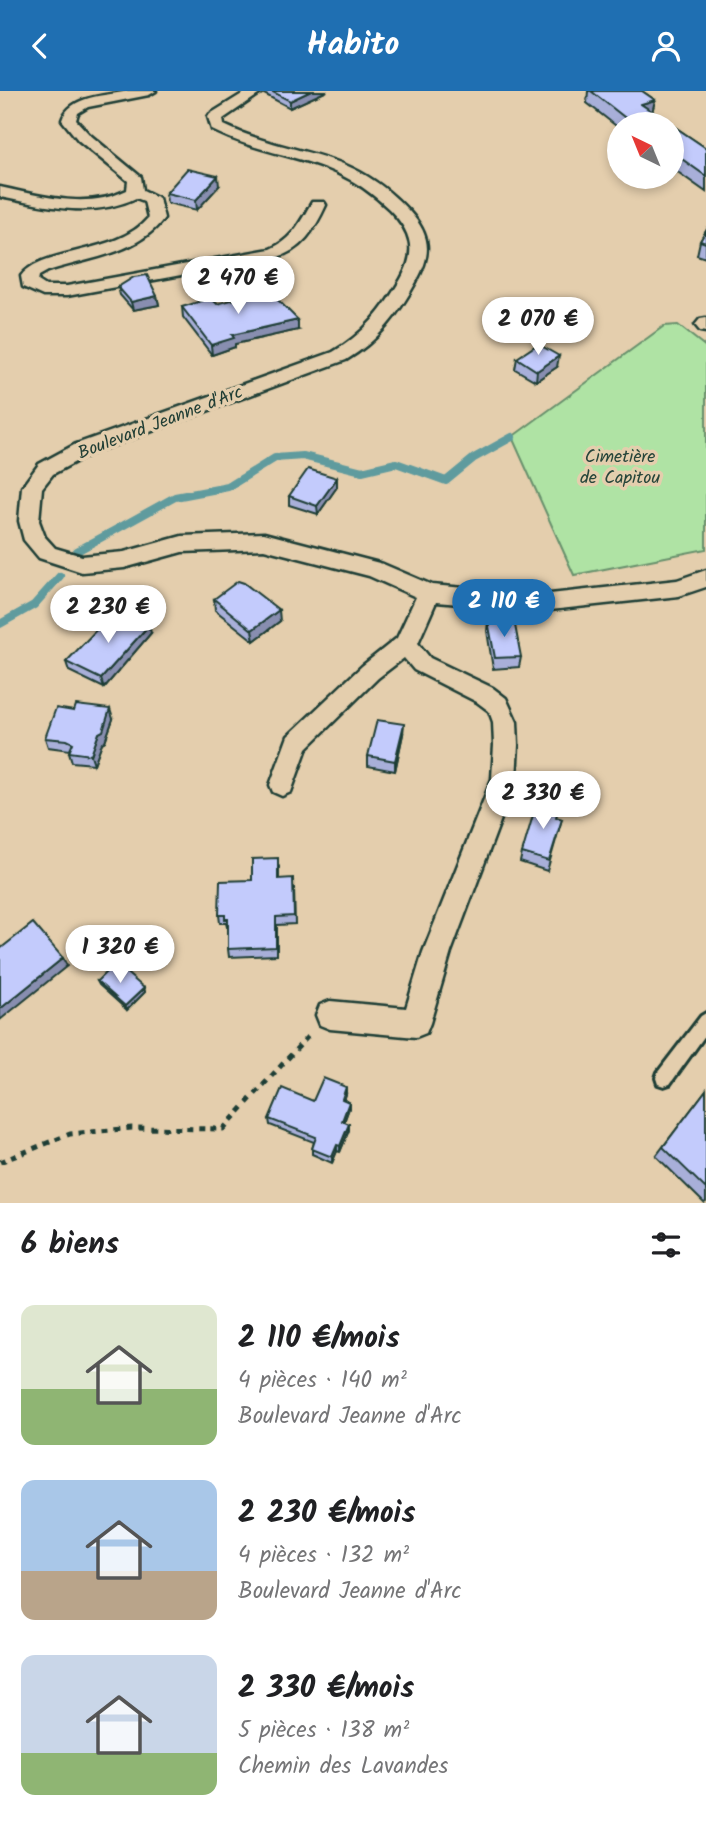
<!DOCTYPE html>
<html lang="fr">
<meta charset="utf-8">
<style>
:root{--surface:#fff;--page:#f6f6f6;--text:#202124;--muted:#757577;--accent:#1f6fb2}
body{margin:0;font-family:Kalam,sans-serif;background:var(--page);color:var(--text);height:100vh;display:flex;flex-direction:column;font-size:26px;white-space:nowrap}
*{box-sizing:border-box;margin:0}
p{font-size:23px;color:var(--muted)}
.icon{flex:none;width:38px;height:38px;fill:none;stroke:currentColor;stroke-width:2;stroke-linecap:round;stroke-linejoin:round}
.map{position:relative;height:1112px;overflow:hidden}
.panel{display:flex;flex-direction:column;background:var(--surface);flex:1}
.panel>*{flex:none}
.needle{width:46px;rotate:317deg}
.buttons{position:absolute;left:607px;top:21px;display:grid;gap:14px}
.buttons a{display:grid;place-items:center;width:77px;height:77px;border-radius:50%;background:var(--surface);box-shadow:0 4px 10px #0003;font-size:35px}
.price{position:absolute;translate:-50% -60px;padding:0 16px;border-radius:24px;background:#fff;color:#222;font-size:23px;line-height:46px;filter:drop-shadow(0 2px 4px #0008)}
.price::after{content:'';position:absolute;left:50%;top:42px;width:21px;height:16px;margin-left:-10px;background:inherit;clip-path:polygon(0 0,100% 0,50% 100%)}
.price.active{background:var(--accent);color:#fff}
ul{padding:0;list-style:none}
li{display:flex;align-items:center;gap:21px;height:175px;padding:0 21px}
li span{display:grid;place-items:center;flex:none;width:196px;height:140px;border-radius:14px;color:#555}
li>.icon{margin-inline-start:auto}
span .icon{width:84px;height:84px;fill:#fffc;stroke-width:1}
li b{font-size:30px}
h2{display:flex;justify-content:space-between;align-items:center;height:84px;padding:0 21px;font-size:30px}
header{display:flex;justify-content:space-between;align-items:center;height:91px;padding:0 21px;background:var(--accent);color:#fff;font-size:32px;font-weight:700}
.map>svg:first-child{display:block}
.green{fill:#afe3a4;stroke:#67906c;stroke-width:2}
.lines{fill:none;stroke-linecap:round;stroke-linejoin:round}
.stream{stroke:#5f9b9e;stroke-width:8}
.service-casing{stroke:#1f3d34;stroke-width:6}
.minor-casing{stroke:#1f3d34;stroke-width:5}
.path{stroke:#1f3d34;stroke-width:5;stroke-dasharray:6 6;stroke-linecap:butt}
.service{fill:#e4cead;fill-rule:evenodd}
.minor{fill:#e4cead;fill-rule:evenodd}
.wall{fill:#a8afd9;stroke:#1f3d34;stroke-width:2}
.shaded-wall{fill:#888eb0;stroke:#1f3d34;stroke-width:2}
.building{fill:#c3cbfc;stroke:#1f3d34;stroke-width:2}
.labels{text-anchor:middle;stroke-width:7;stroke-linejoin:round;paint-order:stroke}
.street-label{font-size:18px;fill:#1f3d34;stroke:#e4cead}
.park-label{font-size:18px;fill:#26453a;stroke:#e4cead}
</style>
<header><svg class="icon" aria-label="back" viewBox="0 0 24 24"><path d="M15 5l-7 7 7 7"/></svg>Habito<svg class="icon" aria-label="person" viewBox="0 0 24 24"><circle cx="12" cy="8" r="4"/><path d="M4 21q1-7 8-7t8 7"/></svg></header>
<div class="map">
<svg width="706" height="1112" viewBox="0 0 706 1112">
<rect width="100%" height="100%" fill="#e4cead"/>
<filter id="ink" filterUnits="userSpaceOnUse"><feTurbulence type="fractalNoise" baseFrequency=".0143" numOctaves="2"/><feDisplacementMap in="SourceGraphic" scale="14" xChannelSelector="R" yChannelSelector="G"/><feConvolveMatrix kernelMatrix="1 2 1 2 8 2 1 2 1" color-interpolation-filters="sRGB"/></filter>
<g filter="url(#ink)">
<polygon class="green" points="678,234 706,256 706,458 574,484 512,346 664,235"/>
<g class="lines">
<g class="stream">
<polyline points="77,460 175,406 228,396 275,367 303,365 362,380 396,372 446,390 474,367 512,346"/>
<polyline points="0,533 34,514 60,485"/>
</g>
<g class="service-casing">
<polygon id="service" points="706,922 706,943 670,993 664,995 658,993 656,987 658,981 701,925"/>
</g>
<g class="minor-casing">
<g id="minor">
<path d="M 128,0 L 156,0 L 149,4 L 88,16 L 78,22 L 76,29 L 89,43 L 141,86 L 143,99 L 159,107 L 164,127 C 138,163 88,167 48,180 L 39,185 L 38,190 L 46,195 L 67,195 L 270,158 C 293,148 300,131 312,111 L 324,111 L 326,114 C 315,138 302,160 274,167 L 67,205 L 43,205 L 23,196 L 21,185 C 42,156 116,165 148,127 L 144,110 L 136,107 C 91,128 46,115 0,106 L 0,96 C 43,105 86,119 127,99 L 128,90 L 78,49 L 62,29 C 70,4 105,5 128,0 Z"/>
<path d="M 247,0 L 264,0 L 223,28 L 224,34 C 295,68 348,54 409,120 C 431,144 432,163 416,191 C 398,224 378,250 346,269 L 90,363 L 53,383 L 42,397 L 39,430 L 45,446 L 55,457 L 82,465 L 124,461 L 182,445 L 264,442 L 383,473 L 432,494 L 541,504 L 677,489 L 706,479 L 706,496 L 679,505 L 541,520 L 436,511 L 418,552 L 430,567 L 493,597 L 506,607 L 517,631 L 518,654 L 516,688 L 451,861 L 430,932 L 426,942 L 416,946 L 330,938 L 320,934 L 316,924 L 320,914 L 330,910 L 406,917 L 423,861 L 492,688 L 494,654 L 493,631 L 489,620 L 477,611 L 414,579 L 404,567 L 378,587 L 307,657 L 291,701 L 282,705 L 273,701 L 270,694 L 288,645 L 362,575 L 397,547 L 416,506 L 369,485 L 264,458 L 182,461 L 124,477 L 82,481 L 39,467 L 24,449 L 19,430 L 22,396 L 39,373 L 76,353 L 333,261 C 364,243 383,219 401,188 C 417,160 412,141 389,118 C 330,61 279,72 212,39 L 208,26 L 210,23 Z"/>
<polygon points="706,227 706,241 700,240 695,234 700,228"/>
</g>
</g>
<polyline class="path" points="0,1071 70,1043 132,1037 223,1038 311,942"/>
<use href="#service" class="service"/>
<use href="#minor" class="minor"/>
</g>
<g class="wall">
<polygon points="263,0 327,0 290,17 264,3"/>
<polygon points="588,0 642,0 655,9 652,21 671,33 620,33 620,38 587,12"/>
<polygon points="672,34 706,57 706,101 672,77"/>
<polygon points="219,95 197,119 167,112 166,102"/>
<polygon points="706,140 706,167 697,164 700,150"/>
<polygon points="118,196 157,205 159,214 133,219 120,204"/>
<polygon points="217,213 298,239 235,253 235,256 212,264 183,226 182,216"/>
<polygon points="517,267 557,276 536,290 515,278"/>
<polygon points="337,387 337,396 318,423 289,414 289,405"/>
<polygon points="214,508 280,530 254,550 215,519"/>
<polygon points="488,530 521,566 519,576 493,578 487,540"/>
<polygon points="104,537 151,542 104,597 69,580 66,571"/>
<polygon points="113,628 105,650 102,652 94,673 72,671 69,661 70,659 48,656 45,647"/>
<polygon points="403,643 395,680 368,675 368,665"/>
<polygon points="557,727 562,728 547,780 520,771 522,762"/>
<polygon points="279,776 279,788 294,796 295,833 277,834 277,864 229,866 228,858 228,836 227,836 226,832 220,832 219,824"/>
<polygon points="97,890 144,897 145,901 127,919 99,894"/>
<polygon points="706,999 706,1111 704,1112 656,1065"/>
<polygon points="346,1003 344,1009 349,1017 344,1031 349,1033 349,1039 340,1061 337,1060 332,1072 312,1063 312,1058 314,1051 270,1034 269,1028 313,1010"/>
</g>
<g class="shaded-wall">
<polygon points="311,0 327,0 290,17 290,10"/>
<polygon points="655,9 652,22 641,13"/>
<polygon points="218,85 219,95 197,119 196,109"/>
<polygon points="157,205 159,214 133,219 131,211"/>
<polygon points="298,229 298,239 235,253 235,256 212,264 211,254 232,244"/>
<polygon points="559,265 557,276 536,290 537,280"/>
<polygon points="337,387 337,396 318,423 317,415"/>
<polygon points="279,519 280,530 254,550 252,539"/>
<polygon points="149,534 151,542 104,597 101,588"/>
<polygon points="110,618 113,628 105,650 102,652 94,673 91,664 99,642"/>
<polygon points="404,633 403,643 395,680 395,670"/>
<polygon points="63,867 67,875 0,929 0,918"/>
<polygon points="144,897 145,901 127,919 125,915"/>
<polygon points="346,996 346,1003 342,1015 342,1008"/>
<polygon points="349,1011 349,1017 342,1036 342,1030"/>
<polygon points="349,1033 349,1039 340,1061 340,1055"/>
<polygon points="337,1054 337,1060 332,1072 332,1066"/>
</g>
<g class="building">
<polygon points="271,0 311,0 290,10"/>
<polygon points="591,0 642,0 655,9 641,13 671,33 633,33"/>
<polygon points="672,34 706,57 706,85 672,61"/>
<polygon points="187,78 218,85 196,109 166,102"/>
<polygon points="706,140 706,152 700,150"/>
<polygon points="147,184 157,205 131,211 118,196 134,186"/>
<polygon points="268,199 298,229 232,244 234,247 211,254 182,216 211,207 217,213"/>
<polygon points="538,253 559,265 537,280 517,267"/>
<polygon points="308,378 337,387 317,415 289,405"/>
<polygon points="238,490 244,492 279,519 252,539 214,508"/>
<polygon points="120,521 149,534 101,588 66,571 100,535 104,537"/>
<polygon points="514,529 521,566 495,567 488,530"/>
<polygon points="76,614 110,618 103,640 99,642 91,664 69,661 73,652 67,649 45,647 56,617 74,620"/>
<polygon points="377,629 404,633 395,670 368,665"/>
<polygon points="538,707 560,715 556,726 562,728 549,770 522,762"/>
<polygon points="278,767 278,788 293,787 294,825 276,826 276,856 228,858 228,828 225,828 225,824 219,824 220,790 252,789 252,768"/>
<polygon points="33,832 63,867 0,918 0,858"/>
<polygon points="115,872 144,897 125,915 97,890"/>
<polygon points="323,987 346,996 342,1008 349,1011 342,1030 349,1033 340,1055 337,1054 332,1066 312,1058 316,1046 269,1028 282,997 313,1010"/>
<polygon points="706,999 706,1098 663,1056"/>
</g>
</g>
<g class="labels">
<g class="street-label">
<text transform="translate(160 331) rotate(-21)" y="6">Boulevard Jeanne d'Arc</text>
</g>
<g class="park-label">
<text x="620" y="371">Cimetière<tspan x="620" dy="21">de Capitou</tspan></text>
</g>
</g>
</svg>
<div class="buttons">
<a><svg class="needle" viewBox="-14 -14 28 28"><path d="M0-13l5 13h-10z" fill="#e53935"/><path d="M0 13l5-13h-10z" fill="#757577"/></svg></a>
</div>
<b class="price" style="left:238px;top:225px">2 470 €</b>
<b class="price" style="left:538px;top:266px">2 070 €</b>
<b class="price active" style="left:504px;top:548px">2 110 €</b>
<b class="price" style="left:108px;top:554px">2 230 €</b>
<b class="price" style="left:543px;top:740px">2 330 €</b>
<b class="price" style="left:120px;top:894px">1 320 €</b>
</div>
<section class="panel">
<h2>6 biens<svg class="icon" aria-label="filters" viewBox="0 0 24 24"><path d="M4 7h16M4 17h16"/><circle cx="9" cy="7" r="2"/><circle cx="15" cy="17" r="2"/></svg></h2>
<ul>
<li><span style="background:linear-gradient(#dfe7d0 60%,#8fb573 0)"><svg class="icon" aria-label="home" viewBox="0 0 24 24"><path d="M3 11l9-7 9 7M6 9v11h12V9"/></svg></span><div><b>2 110 €/mois</b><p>4 pièces · 140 m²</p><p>Boulevard Jeanne d'Arc</p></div></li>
<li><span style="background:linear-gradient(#a9c7e8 65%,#b9a48a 0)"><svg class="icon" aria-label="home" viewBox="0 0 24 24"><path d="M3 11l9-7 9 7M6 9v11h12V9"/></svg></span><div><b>2 230 €/mois</b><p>4 pièces · 132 m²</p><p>Boulevard Jeanne d'Arc</p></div></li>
<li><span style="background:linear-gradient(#c9d6e8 70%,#8fb573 0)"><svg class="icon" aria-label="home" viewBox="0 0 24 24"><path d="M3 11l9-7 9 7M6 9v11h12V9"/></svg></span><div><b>2 330 €/mois</b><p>5 pièces · 138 m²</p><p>Chemin des Lavandes</p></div></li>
</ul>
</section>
